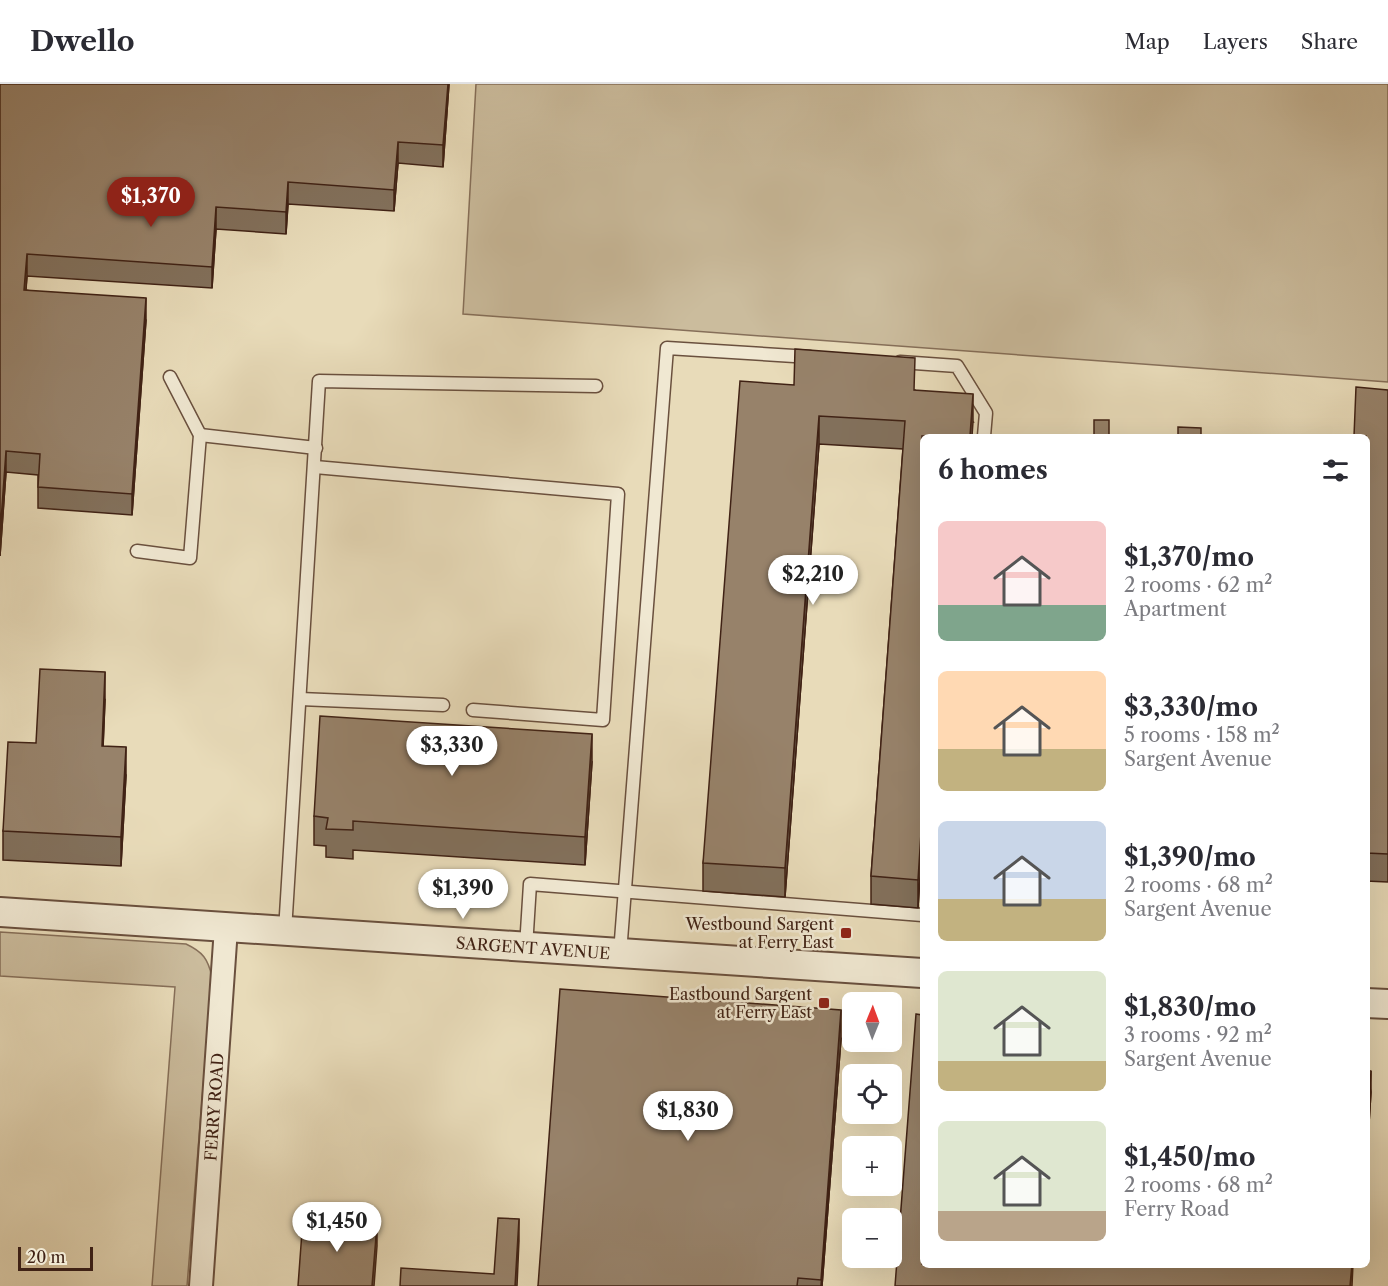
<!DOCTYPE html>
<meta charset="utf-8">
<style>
:root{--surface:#fff;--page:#f2f2f3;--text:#2b2b33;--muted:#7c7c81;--line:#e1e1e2;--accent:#8f2418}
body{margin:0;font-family:"Libre Caslon Text",serif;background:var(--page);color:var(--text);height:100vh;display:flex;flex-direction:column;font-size:22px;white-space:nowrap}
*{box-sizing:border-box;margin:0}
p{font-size:20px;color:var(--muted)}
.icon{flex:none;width:33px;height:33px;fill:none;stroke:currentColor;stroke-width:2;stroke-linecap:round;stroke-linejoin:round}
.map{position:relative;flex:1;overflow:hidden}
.sheet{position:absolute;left:920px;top:350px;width:450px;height:834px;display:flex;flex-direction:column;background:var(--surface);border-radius:9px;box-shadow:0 6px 24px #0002}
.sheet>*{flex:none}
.needle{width:39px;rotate:1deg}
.controls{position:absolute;left:842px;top:908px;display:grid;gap:12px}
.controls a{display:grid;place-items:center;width:60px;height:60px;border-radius:9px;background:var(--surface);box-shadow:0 6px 24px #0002;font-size:30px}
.scale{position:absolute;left:18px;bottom:15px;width:75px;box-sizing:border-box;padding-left:6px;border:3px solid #402215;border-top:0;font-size:16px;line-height:21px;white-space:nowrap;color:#402215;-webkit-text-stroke:4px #f0e8d2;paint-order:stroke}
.price{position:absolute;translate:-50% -51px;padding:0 14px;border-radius:21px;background:#fff;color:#222;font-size:20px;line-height:39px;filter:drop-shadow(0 2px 3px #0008)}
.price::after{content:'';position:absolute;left:50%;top:36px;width:18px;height:14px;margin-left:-9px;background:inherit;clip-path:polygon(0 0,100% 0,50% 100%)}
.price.on{background:var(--accent);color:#fff}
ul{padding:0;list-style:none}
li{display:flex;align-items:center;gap:18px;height:150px;padding:0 18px}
li span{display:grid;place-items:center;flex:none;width:168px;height:120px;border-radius:9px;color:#555}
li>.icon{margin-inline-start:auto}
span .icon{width:72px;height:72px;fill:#fffc;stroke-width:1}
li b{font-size:26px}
h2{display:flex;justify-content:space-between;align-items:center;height:72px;padding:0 18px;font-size:26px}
header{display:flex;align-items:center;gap:36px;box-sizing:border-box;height:84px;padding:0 30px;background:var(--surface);border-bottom:2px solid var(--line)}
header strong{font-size:28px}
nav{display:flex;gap:33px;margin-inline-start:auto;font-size:21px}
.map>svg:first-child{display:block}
.green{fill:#cbbc9d;stroke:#866f59;stroke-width:1.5}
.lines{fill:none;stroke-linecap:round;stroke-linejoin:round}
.service-casing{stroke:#6a503e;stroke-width:15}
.minor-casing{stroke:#6a503e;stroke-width:26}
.tertiary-casing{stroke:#6a503e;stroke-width:32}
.service{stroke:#f0e8d2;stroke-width:12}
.minor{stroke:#f0e8d2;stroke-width:22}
.tertiary{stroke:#f0e8d2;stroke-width:28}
.wall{fill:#82705b;stroke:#402215;stroke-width:1.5}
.shaded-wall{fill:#6a5b4a;stroke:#402215;stroke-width:1.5}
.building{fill:#97826a;stroke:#402215;stroke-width:1.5}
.poi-dot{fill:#8f2418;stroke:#f0e8d2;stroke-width:2}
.labels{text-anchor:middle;stroke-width:5;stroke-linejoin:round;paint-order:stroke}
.poi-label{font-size:16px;fill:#402215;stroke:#f0e8d2;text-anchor:end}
.street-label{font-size:16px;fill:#402215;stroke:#f0e8d2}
</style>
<header>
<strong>Dwello</strong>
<nav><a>Map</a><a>Layers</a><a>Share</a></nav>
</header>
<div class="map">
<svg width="1388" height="1202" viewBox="0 0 1388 1202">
<rect width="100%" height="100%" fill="#e8dbb9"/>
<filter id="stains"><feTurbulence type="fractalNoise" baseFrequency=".00333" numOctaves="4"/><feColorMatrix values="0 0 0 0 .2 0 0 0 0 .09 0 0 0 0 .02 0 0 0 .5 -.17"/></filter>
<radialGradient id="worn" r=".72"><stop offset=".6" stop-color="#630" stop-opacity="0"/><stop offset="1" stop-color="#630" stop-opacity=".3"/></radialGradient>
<g class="green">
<polygon points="476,0 1388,0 1388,298 463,230"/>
<path d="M 0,848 L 186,860 C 203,868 208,875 212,893 L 187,1202 L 152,1202 L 175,903 L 0,892 Z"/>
</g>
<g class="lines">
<g class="service-casing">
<g id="service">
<polyline points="900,278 957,282 986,329 984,352"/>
<polyline points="200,351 316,364"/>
<polyline points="315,383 618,410 603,636 473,626"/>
<polyline points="137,467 190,474 200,351 170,293"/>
<polyline points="300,615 443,621"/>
<polyline points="285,847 319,297 596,302"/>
<polyline points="526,863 530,800 922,831"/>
<polyline points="620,869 667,264 810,273"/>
</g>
</g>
<g class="minor-casing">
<polyline id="minor" points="201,1202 226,844"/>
</g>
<g class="tertiary-casing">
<g id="tertiary">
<polyline points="0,828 922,889"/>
<polyline points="1366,919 1388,920"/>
</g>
</g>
<use href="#service" class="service"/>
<use href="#minor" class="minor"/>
<use href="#tertiary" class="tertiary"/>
</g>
<g class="wall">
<polygon points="0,0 449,0 443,83 398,79 394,127 288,120 286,150 216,145 212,204 27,192 26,206 146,236 132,431 38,424 38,391 6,388 0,472"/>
<polygon points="794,301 915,306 973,338 922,352 922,761 918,824 871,820 871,792 903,365 819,360 785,813 703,807 703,779"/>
<polygon points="1388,306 1388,798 1366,797 1366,352"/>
<polygon points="105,616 103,662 126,691 121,782 3,776 3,747 36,659"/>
<polygon points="592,678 585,781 353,766 353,775 326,773 326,762 314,761 314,732"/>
<polygon points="841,955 822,1202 538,1202"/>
<polygon points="1366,986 1371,1008 1369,1040 1366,1039"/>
</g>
<g class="shaded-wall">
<polygon points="448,0 449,0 443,83 443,61"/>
<polygon points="398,58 398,79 394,127 394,106"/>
<polygon points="288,98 288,120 286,150 286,128"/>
<polygon points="216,123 216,145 212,204 212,183"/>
<polygon points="27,170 27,192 24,227 24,206"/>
<polygon points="146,214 146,236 132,431 132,410"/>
<polygon points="973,310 973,338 972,352 970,352"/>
<polygon points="819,332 819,360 785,813 785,784"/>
<polygon points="6,367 6,388 0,472 0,451"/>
<polygon points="105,588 105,616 102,690 102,662"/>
<polygon points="592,650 592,678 585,781 585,753"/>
<polygon points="126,663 126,691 121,782 121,753"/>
<polygon points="922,733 922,761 918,824 918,796"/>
<polygon points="841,926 841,955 822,1202 821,1202"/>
<polygon points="1371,987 1371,1008 1369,1040 1369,1018"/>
<polygon points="519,1135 519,1157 517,1202 515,1202"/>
<polygon points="377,1140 377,1162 374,1202 372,1202"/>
<polygon points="1352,1180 1353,1180 1352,1202 1350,1202"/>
</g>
<g class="building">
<polygon points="0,0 448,0 443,61 398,58 394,106 288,98 286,128 216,123 212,183 27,170 24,206 146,214 132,410 38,403 40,370 6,367 0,451"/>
<polygon points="795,265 915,274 914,306 973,310 970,352 922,352 922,733 918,796 871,792 905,337 819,332 785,784 703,779 740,297 794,301"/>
<polygon points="1356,303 1388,306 1388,770 1366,769 1366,352 1354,352"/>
<rect x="1094" y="336" width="15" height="16"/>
<polygon points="1178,343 1201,344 1201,352 1178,352"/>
<polygon points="40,585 105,588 102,662 126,663 121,753 3,747 8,658 36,659"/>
<polygon points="320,632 592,650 585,753 353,737 353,746 326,745 328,734 314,732"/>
<polygon points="560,905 841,926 821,1196 798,1194 797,1202 538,1202"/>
<polygon points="916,930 922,931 922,1180 1352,1180 1350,1202 895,1202"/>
<polygon points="1366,986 1371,987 1369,1018 1366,1018"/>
<polygon points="303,1134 377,1140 372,1202 298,1202"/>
<polygon points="498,1134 519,1135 515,1202 400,1202 401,1184 494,1190"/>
</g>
<g class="poi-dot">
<rect x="840" y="843" width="12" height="12" rx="3"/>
<rect x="818" y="913" width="12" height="12" rx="3"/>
</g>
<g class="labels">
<g class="poi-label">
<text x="834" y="846">Westbound Sargent<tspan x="834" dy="18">at Ferry East</tspan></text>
<text x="812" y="916">Eastbound Sargent<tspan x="812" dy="18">at Ferry East</tspan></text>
</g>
<g class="street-label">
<text transform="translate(533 864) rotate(4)" y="6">SARGENT AVENUE</text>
<text transform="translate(214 1023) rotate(-86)" y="6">FERRY ROAD</text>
</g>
</g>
<rect width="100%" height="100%" filter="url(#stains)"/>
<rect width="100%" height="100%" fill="url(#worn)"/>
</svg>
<div class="controls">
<a><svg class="needle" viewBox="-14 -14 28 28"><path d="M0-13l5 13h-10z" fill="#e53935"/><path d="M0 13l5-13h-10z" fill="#7c7c81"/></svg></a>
<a><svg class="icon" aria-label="locate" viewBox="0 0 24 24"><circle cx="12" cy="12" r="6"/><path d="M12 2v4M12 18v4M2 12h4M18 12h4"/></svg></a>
<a>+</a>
<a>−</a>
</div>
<div class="scale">20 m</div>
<b class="price on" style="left:151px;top:144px">$1,370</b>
<b class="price" style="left:813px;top:522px">$2,210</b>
<b class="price" style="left:452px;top:693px">$3,330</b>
<b class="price" style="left:463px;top:836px">$1,390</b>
<b class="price" style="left:688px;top:1058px">$1,830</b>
<b class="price" style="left:337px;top:1169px">$1,450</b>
<section class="sheet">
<h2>6 homes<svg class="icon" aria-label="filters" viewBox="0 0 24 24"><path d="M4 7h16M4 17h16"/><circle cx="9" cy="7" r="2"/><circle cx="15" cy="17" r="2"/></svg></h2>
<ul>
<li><span style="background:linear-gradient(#f6c9c9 70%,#7fa58c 0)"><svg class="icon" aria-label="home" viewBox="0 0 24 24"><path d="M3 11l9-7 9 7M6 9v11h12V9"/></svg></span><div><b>$1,370/mo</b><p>2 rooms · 62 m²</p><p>Apartment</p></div></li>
<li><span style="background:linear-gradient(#ffd9b3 65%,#c2b280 0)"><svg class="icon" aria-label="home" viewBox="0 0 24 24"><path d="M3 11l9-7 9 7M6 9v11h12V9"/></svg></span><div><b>$3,330/mo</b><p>5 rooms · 158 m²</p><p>Sargent Avenue</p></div></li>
<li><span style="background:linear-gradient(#c9d6e8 65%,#c2b280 0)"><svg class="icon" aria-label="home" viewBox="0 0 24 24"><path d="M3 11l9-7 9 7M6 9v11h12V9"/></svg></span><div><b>$1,390/mo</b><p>2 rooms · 68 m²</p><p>Sargent Avenue</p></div></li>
<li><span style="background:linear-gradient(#dfe7d0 75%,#c2b280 0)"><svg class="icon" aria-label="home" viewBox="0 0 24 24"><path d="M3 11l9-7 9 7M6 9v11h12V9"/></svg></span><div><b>$1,830/mo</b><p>3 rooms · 92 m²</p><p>Sargent Avenue</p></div></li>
<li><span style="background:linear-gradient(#dfe7d0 75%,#b9a48a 0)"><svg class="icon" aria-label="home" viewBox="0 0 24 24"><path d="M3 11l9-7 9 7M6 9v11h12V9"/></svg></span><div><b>$1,450/mo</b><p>2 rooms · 68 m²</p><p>Ferry Road</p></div></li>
</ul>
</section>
</div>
